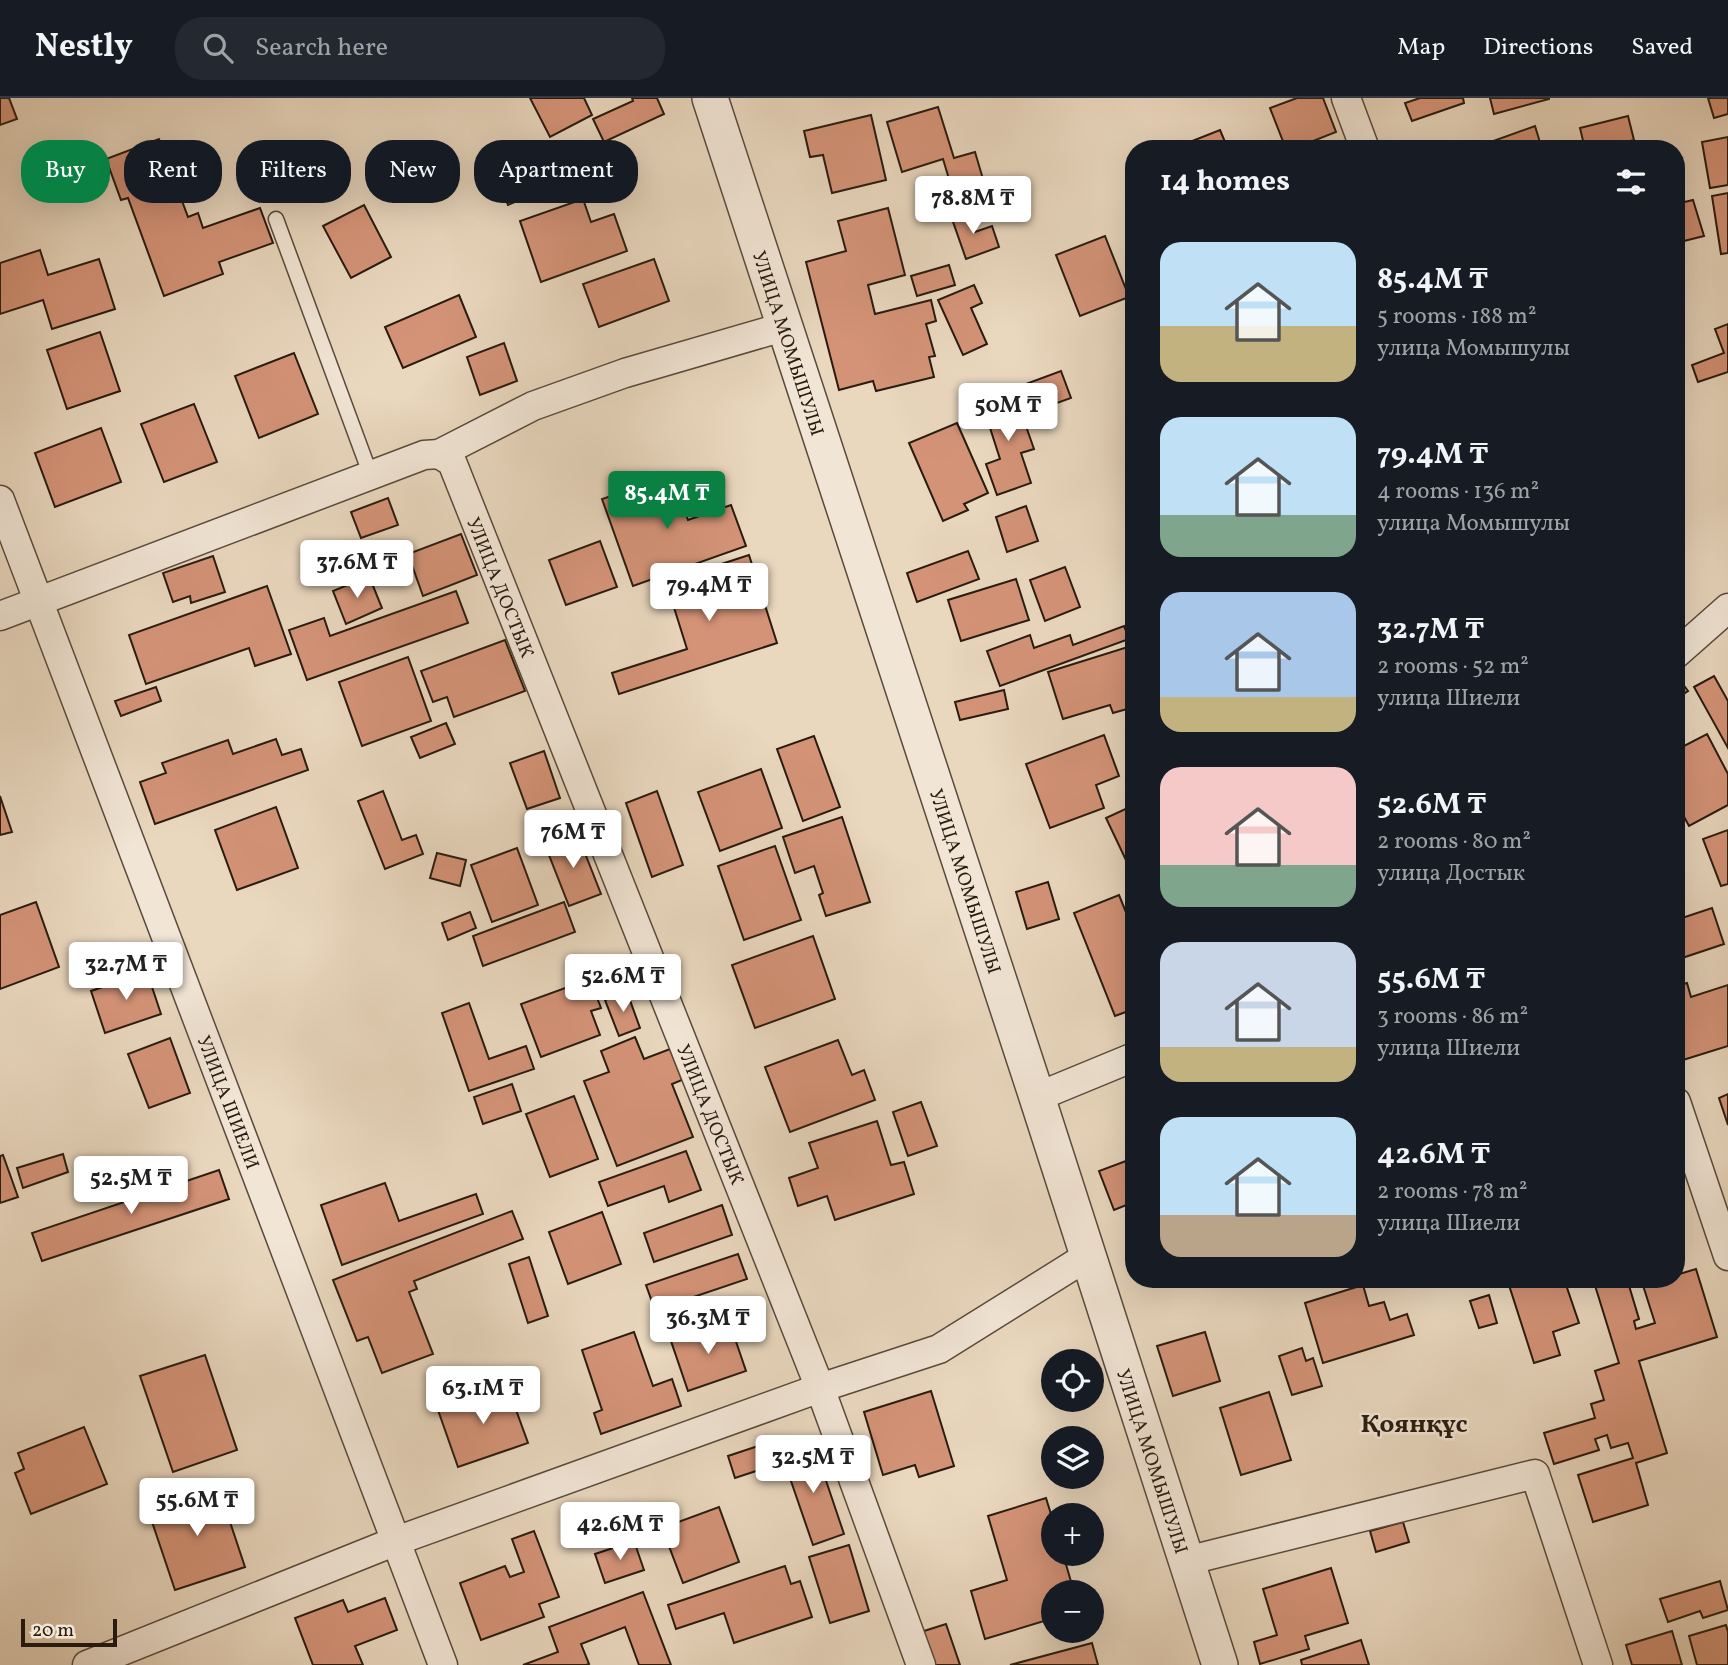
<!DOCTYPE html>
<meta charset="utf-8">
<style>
:root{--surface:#171b24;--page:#242831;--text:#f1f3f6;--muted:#9ea1a6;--line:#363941;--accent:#0b8043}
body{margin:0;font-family:Vollkorn,serif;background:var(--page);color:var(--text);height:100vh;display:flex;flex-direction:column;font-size:26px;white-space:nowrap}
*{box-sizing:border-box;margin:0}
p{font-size:23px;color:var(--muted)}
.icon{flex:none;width:38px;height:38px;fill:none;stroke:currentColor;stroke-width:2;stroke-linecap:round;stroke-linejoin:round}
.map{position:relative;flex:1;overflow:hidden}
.side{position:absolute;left:1125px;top:42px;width:560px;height:1148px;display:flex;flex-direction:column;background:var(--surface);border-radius:28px;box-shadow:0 7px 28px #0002}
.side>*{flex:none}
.top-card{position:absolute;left:21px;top:42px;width:665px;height:63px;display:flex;gap:14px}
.buttons{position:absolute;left:1041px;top:1251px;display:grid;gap:14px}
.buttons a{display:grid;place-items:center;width:63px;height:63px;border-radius:50%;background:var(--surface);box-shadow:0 7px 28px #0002;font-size:35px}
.scale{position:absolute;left:21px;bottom:18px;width:96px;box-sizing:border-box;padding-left:7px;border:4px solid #291b10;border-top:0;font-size:19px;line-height:24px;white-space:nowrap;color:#291b10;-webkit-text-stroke:5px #f1e5d5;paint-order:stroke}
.price{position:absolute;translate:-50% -60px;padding:0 16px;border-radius:7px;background:#fff;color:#222;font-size:23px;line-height:46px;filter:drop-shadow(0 2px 4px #0008)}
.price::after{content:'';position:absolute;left:50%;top:42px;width:21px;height:16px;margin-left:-10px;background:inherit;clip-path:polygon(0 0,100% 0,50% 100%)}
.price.current{background:var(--accent);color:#fff}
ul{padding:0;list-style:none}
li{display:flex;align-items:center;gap:21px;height:175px;padding:0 35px}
li span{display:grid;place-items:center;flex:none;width:196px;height:140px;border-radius:21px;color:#555}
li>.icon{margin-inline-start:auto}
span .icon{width:84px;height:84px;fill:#fffc;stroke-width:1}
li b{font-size:30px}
h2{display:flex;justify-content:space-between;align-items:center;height:84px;padding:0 35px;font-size:30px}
.tag{padding:0 24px;border-radius:28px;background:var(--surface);box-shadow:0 7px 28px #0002;font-size:24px;line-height:63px}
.tag.current{background:var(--accent);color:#fff}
header{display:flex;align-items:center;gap:42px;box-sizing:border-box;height:98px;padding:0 35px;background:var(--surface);border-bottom:2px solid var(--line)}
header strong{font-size:33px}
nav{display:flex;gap:38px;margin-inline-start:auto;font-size:24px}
.search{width:490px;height:63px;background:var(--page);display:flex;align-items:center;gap:18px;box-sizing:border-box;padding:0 24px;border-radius:28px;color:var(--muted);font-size:26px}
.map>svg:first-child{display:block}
.building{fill:#d49377;stroke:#291b10;stroke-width:2}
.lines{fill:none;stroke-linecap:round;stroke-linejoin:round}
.service-casing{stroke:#594a3c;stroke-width:17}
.minor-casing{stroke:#594a3c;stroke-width:31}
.tertiary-casing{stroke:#594a3c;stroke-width:38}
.service{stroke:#f1e5d5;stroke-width:14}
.minor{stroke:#f1e5d5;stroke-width:28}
.tertiary{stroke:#f1e5d5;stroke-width:35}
.labels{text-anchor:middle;stroke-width:5;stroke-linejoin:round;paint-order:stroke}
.street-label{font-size:19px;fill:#291b10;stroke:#f1e5d5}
.district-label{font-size:26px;font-weight:bold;fill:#291b10;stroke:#f1e5d5}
</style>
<header>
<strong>Nestly</strong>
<div class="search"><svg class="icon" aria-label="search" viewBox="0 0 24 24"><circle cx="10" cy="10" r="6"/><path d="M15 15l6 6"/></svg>Search here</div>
<nav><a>Map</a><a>Directions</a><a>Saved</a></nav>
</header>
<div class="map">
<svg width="1728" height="1567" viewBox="0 0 1728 1567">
<rect width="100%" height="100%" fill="#e9d7be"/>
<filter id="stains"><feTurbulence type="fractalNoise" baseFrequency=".00286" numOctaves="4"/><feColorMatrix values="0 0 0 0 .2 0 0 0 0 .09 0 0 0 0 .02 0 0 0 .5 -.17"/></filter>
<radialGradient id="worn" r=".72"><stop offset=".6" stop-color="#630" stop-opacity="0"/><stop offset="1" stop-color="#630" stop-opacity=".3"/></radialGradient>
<g class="building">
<polygon points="0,0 9,0 17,21 0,27"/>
<polygon points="530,0 584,0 592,17 550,39"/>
<polygon points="632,0 657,0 664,16 604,44 593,21 633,3"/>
<polygon points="1297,0 1323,0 1336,34 1293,51 1286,51 1270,10"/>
<polygon points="1420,0 1463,0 1464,5 1412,23 1405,5"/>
<polygon points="1490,0 1549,0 1549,1 1494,16"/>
<polygon points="1708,0 1728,0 1728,16 1714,20"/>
<polygon points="938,9 954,60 975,54 983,81 952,91 943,61 902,74 887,24"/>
<polygon points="871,17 886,82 832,95 823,57 810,59 804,33"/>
<polygon points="1628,18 1634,42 1599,51 1585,51 1580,30"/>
<polygon points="1535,28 1542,51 1471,51"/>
<polygon points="1220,32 1228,51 1172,51"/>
<polygon points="1728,39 1728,87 1710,90 1702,44"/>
<polygon points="159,41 188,119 198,115 203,130 260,110 273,145 219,164 223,176 164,198 128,100 121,102 106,61"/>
<polygon points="548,74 554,87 508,107 503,94"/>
<polygon points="1728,95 1728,155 1721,156 1712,98"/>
<polygon points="583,101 591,124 614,116 627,153 541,184 520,123"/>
<polygon points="1693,102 1704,138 1676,145 1676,106"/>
<polygon points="364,107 391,159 351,180 323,128"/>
<polygon points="888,110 905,177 868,187 875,216 931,202 936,223 926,226 935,258 929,259 934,279 876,293 873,283 839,292 806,164 846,153 838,123"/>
<polygon points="967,112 975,134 992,128 999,149 966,161 951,118"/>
<polygon points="1105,138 1129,199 1080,218 1056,157"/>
<polygon points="40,152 48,177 99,161 115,211 52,231 43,202 0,216 0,165"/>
<polygon points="654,161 669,203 599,229 583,186"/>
<polygon points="949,167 955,187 917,198 911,178"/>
<polygon points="974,187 982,205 971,210 987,246 963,257 938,202"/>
<polygon points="459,197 476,239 403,270 385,229"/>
<polygon points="1728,226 1728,274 1698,284 1692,267 1724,255 1715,231"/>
<polygon points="100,234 120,293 67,311 47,252"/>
<polygon points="504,245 517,283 480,297 467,259"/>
<polygon points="294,255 318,316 259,340 235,278"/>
<polygon points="1061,273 1071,300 1032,314 1023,287"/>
<polygon points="1014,294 1034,351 1021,355 1031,385 997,397 986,366 1000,361 982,305"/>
<polygon points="194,306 217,364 164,384 141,326"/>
<polygon points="957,325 988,395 964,406 968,412 943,423 909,345"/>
<polygon points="101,330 121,384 55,409 35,355"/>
<polygon points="672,377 688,422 731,407 746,448 633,488 602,401"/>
<polygon points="388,400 398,427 361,440 351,414"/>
<polygon points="1026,408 1038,443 1007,454 996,419"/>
<polygon points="461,436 477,477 423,498 408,456"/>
<polygon points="600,443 617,489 566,507 549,462"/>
<polygon points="968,453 979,481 917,504 907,475"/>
<polygon points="749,457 777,545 619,596 612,575 687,551 666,484"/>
<polygon points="213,458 225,494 191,505 190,498 173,504 163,475"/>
<polygon points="1065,469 1080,509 1045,523 1030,482"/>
<polygon points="369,478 382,510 346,526 333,493"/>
<polygon points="1016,481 1029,522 961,543 948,502"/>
<polygon points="267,488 291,556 255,568 249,550 146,586 129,537"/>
<polygon points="456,493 468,525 307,582 289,532 324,520 330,538"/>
<polygon points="1124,528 1129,541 1000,588 987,553 1030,537 1034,550 1070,537 1073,547"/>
<polygon points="505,542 525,593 454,619 447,599 433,604 421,573"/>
<polygon points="1134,547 1134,609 1113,615 1110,607 1063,621 1048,574"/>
<polygon points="408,559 431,623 362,648 339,584"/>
<polygon points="1676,577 1688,593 1676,601"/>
<polygon points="1714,578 1728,603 1728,650 1694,589"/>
<polygon points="156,589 161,603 121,618 115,603"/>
<polygon points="1004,592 1008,611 960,622 955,604"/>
<polygon points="446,625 455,646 420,660 411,639"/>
<polygon points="1707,636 1728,676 1728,707 1689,728 1676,704 1676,652"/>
<polygon points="1104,637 1119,678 1096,687 1104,710 1050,730 1026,666"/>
<polygon points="814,638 840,709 803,723 777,651"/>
<polygon points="276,641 282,657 301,651 308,672 155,726 140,684 166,675 162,665 228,642 233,656"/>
<polygon points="544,653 560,700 527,711 510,665"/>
<polygon points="761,671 782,730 720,753 698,694"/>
<polygon points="383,693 402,742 416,737 423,756 385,771 358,703"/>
<polygon points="657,693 683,767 652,779 626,705"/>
<polygon points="0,698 12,734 0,737"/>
<polygon points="1134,707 1134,779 1106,720"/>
<polygon points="276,709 298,770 237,792 215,732"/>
<polygon points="842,719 870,804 826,818 819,797 823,795 814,768 795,775 783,739"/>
<polygon points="1728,732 1728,786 1721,788 1703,741"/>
<polygon points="577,735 601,796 569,808 545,747"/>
<polygon points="775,748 801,822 744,842 718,768"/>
<polygon points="517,750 538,807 492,824 471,767"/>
<polygon points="437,755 466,762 460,788 430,780"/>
<polygon points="1048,784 1059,821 1027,831 1016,794"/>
<polygon points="1119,797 1134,834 1134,911 1115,918 1074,815"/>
<polygon points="36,804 59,869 0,891 0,817"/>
<polygon points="564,804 575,834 483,868 473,838"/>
<polygon points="1712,810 1724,846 1676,862 1676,822"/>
<polygon points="470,814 476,830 448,842 442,825"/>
<polygon points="813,838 835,901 755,930 732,867"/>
<polygon points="147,874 161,916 105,935 91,893"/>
<polygon points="590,881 601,910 591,913 600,937 541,959 521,906"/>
<polygon points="1687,885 1691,899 1728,887 1728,948 1683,962 1676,942 1676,888"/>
<polygon points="627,894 640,930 619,938 605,902"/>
<polygon points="469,905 489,961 526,948 534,971 469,993 442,915"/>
<polygon points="635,939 644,961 670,951 682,982 672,986 693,1039 617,1068 584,983 609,974 601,953"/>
<polygon points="170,940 190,995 149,1010 128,956"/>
<polygon points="838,942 852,977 864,972 875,1002 790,1034 765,969"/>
<polygon points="512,986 521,1013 483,1026 474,999"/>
<polygon points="1728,996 1728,1027 1719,1000"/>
<polygon points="574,998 598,1061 550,1079 526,1016"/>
<polygon points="921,1004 937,1048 908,1058 893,1014"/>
<polygon points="877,1023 891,1067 904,1064 914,1096 835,1122 827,1098 798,1108 789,1080 818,1070 809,1045"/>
<polygon points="686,1053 701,1092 669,1104 664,1088 608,1108 599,1084"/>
<polygon points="63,1056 68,1074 23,1090 17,1070"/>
<polygon points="3,1057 18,1099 0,1105 0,1058"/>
<polygon points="1134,1060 1134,1104 1114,1112 1099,1073"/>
<polygon points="219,1072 229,1101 42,1163 32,1135"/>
<polygon points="385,1085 399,1123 476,1096 483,1116 342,1167 321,1107"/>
<polygon points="722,1107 732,1137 654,1164 644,1135"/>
<polygon points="512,1113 523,1141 414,1183 417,1191 409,1194 433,1256 382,1275 368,1239 357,1243 333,1182"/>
<polygon points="602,1114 621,1166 568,1186 549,1134"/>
<polygon points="738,1156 747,1181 655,1212 646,1187"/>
<polygon points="529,1159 548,1218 528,1225 509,1166"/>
<polygon points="1696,1171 1717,1239 1639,1263 1667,1355 1636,1365 1648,1407 1593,1424 1578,1377 1633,1360 1628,1345 1611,1350 1607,1337 1595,1341 1599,1352 1554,1366 1544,1335 1595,1320 1591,1306 1604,1302 1595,1273 1619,1265 1593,1181 1627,1181 1639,1221 1634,1223 1636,1231 1655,1225 1641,1181 1676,1181 1676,1177"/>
<polygon points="1516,1181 1564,1181 1579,1225 1553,1234 1560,1257 1534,1265 1508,1184"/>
<polygon points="1363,1187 1369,1208 1384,1204 1390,1222 1407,1216 1414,1237 1323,1265 1305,1205"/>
<polygon points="1489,1197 1497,1225 1479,1230 1470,1203"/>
<polygon points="729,1223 746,1273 688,1293 671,1243"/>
<polygon points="634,1234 653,1288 672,1281 681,1308 601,1336 594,1315 602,1312 582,1252"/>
<polygon points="1205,1234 1220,1283 1173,1298 1157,1248"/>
<polygon points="1302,1250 1306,1263 1313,1260 1322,1288 1292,1297 1279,1258"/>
<polygon points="205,1257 237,1352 173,1374 140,1278"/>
<polygon points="507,1287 528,1345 458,1369 438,1312"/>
<polygon points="931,1293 954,1368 919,1379 915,1367 883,1377 864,1314"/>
<polygon points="1269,1294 1291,1362 1241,1377 1220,1310"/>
<polygon points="84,1329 107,1386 31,1416 15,1375 24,1371 18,1355"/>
<polygon points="814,1347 844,1436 813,1447 782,1357"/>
<polygon points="758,1348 765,1370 735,1380 728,1358"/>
<polygon points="218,1388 245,1469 175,1492 148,1412"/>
<polygon points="1046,1400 1054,1426 1054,1456 1063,1456 1074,1494 1054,1494 1054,1520 985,1541 971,1493 1007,1482 988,1418"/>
<polygon points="719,1409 739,1464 683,1485 662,1430"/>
<polygon points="1403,1424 1409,1444 1376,1454 1370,1433"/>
<polygon points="534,1433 559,1499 539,1506 544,1519 481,1542 460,1485 505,1468 510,1479 524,1474 512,1441"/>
<polygon points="634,1443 644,1472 605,1485 595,1456"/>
<polygon points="849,1447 869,1513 830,1525 809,1459"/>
<polygon points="785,1468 791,1486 800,1483 812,1519 734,1545 724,1515 676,1531 668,1507"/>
<polygon points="1331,1470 1348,1525 1305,1538 1309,1551 1260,1566 1254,1544 1277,1537 1263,1491"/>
<polygon points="1720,1483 1728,1512 1703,1520 1700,1513 1668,1524 1660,1501"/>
<polygon points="643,1494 671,1567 639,1567 625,1529 581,1546 589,1566 586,1567 523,1567 558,1554 549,1529"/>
<polygon points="385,1500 397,1532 355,1548 363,1567 313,1567 295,1520 343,1502 348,1514"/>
<polygon points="946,1526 960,1567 933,1567 921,1534"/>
<polygon points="1726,1527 1728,1534 1728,1567 1697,1567 1689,1538"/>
<polygon points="1672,1533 1682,1567 1632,1567 1626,1547"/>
<polygon points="1361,1542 1369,1567 1302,1567 1301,1562"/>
<polygon points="1092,1545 1098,1567 1010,1567"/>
</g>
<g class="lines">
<g class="service-casing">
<polyline id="service" points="276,121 371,378"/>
</g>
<g class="minor-casing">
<g id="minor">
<polyline points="1346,0 1365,51"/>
<polyline points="439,356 452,364 820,1290 921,1567"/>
<polyline points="0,402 443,1567"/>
<polyline points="0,518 424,357 439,356 533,308 625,275 783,229"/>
<polyline points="1676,556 1728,510"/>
<polyline points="1037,999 1134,959"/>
<polyline points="1676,1004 1728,1158"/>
<polyline points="1186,1463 1535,1376 1598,1567"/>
<polyline points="87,1567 396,1443 820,1290 939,1251 1088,1158"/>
</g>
</g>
<g class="tertiary-casing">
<polyline id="tertiary" points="710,0 1037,999 1220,1567"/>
</g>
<use href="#service" class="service"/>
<use href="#minor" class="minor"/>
<use href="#tertiary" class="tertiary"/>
</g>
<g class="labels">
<g class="street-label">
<text transform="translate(789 245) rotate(72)" y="7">УЛИЦА МОМЫШУЛЫ</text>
<text transform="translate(501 489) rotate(68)" y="7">УЛИЦА ДОСТЫК</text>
<text transform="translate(966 783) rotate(72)" y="7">УЛИЦА МОМЫШУЛЫ</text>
<text transform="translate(229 1004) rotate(69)" y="7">УЛИЦА ШИЕЛИ</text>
<text transform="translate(711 1016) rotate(68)" y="7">УЛИЦА ДОСТЫК</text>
<text transform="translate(1153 1363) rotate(72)" y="7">УЛИЦА МОМЫШУЛЫ</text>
</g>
<g class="district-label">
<text x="1414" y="1334">Қоянқұс</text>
</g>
</g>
<rect width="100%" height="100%" filter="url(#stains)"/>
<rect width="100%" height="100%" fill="url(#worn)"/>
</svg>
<div class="buttons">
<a><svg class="icon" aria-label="locate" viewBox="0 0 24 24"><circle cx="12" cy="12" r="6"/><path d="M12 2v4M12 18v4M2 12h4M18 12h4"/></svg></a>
<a><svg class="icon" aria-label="layers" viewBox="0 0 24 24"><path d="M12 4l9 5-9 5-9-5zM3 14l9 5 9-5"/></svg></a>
<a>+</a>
<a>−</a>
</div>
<div class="scale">20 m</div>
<b class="price" style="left:973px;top:138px">78.8M ₸</b>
<b class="price" style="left:1008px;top:345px">50M ₸</b>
<b class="price current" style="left:667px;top:433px">85.4M ₸</b>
<b class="price" style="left:357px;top:502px">37.6M ₸</b>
<b class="price" style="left:709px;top:525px">79.4M ₸</b>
<b class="price" style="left:573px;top:772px">76M ₸</b>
<b class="price" style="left:126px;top:904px">32.7M ₸</b>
<b class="price" style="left:623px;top:916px">52.6M ₸</b>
<b class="price" style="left:131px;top:1118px">52.5M ₸</b>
<b class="price" style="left:708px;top:1258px">36.3M ₸</b>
<b class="price" style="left:483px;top:1328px">63.1M ₸</b>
<b class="price" style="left:813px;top:1397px">32.5M ₸</b>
<b class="price" style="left:197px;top:1440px">55.6M ₸</b>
<b class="price" style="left:620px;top:1464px">42.6M ₸</b>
<div class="top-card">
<a class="tag current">Buy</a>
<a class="tag">Rent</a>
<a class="tag">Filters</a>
<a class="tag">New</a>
<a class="tag">Apartment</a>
</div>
<section class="side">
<h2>14 homes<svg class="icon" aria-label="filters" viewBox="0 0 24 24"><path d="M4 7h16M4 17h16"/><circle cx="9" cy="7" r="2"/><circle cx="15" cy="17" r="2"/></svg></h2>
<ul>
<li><span style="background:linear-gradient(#bfe0f5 60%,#c2b280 0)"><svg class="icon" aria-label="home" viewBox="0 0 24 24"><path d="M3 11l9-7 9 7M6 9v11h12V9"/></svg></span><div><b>85.4M ₸</b><p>5 rooms · 188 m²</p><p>улица Момышулы</p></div></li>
<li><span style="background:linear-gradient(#bfe0f5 70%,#7fa58c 0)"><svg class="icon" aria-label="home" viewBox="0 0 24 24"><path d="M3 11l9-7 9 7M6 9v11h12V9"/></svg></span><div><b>79.4M ₸</b><p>4 rooms · 136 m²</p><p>улица Момышулы</p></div></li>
<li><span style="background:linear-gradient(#a9c7e8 75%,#c2b280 0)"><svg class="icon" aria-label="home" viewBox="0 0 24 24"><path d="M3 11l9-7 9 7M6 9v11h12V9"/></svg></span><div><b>32.7M ₸</b><p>2 rooms · 52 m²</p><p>улица Шиели</p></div></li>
<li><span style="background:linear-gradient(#f6c9c9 70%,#7fa58c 0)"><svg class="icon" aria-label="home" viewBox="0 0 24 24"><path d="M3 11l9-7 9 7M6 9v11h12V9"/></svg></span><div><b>52.6M ₸</b><p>2 rooms · 80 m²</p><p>улица Достык</p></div></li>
<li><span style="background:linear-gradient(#c9d6e8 75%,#c2b280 0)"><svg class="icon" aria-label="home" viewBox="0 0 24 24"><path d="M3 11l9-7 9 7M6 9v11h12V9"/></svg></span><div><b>55.6M ₸</b><p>3 rooms · 86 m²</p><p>улица Шиели</p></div></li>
<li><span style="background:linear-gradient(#bfe0f5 70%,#b9a48a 0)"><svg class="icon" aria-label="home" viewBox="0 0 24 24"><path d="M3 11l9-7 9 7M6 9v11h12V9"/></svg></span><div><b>42.6M ₸</b><p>2 rooms · 78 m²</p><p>улица Шиели</p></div></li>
</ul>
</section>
</div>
